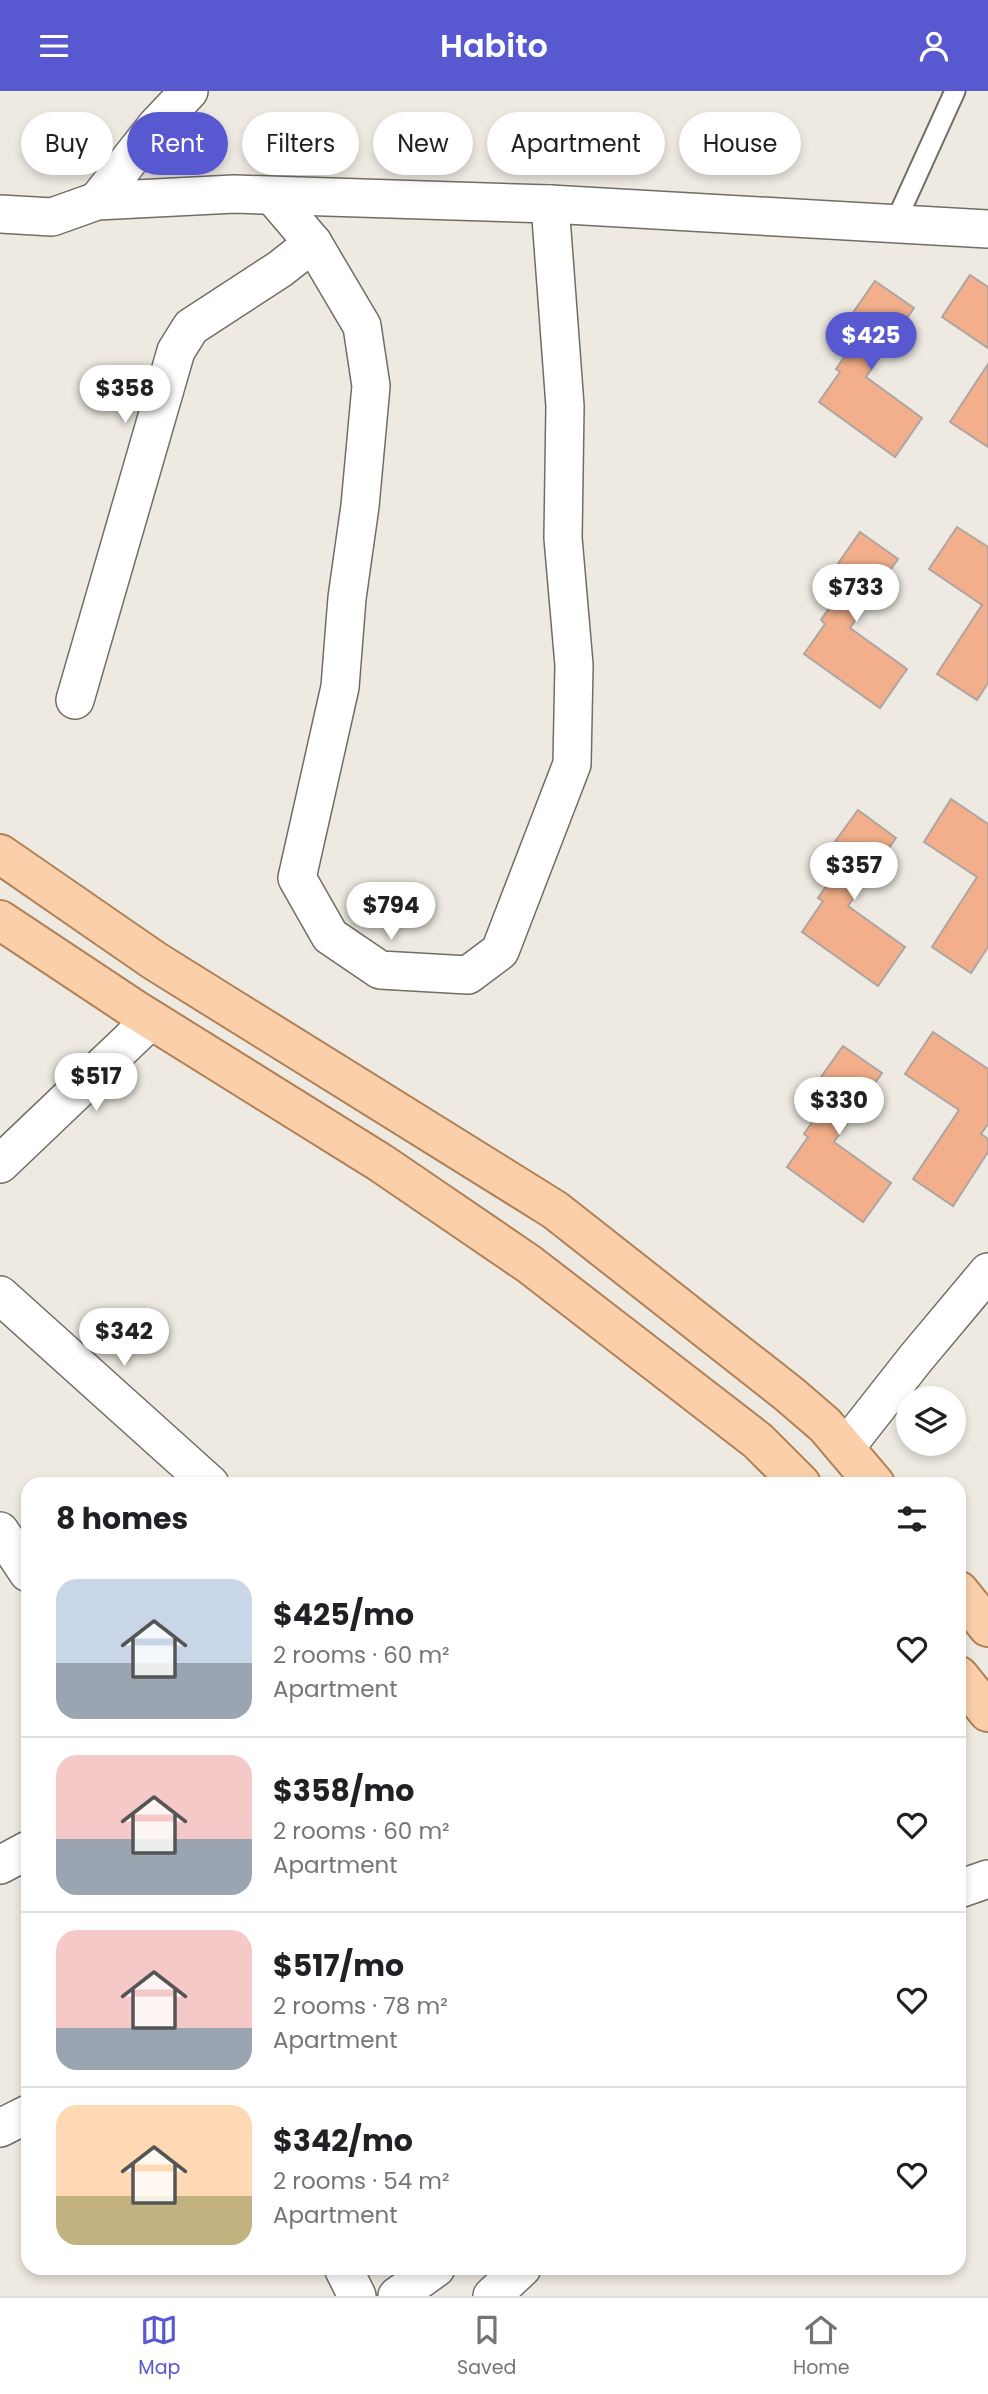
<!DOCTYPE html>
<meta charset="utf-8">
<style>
:root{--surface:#fff;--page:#f6f6f6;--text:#202124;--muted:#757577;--line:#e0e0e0;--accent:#5858d0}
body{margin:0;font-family:Poppins,sans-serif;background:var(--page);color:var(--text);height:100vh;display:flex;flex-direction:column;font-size:26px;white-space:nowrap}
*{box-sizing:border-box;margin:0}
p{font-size:23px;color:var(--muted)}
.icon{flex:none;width:38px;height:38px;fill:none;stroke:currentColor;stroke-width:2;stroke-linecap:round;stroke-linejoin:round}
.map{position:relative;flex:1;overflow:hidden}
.drawer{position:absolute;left:21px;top:1386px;width:945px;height:798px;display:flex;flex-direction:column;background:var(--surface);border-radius:21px;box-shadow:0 4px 10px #0003}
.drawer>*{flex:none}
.guide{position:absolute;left:21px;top:21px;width:947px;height:63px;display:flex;gap:14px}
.tools{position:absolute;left:896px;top:1295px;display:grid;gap:14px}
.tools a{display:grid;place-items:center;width:70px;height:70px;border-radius:50%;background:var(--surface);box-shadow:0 4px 10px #0003;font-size:35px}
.price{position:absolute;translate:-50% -60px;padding:0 16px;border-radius:24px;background:#fff;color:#222;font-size:23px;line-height:46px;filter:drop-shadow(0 2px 4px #0008)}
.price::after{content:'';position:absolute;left:50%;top:42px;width:21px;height:16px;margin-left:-10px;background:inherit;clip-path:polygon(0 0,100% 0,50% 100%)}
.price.current{background:var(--accent);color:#fff}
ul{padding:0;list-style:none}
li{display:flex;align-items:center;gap:21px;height:175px;padding:0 35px}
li+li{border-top:2px solid var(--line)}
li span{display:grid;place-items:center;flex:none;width:196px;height:140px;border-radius:21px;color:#555}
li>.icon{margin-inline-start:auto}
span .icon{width:84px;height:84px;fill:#fffc;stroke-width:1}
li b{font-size:30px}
h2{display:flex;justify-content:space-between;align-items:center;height:84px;padding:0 35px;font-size:30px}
.chip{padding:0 24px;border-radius:32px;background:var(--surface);box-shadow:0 4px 10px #0003;font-size:24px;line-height:63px}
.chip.current{background:var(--accent);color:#fff}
header{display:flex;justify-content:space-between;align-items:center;height:91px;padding:0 35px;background:var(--accent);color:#fff;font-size:32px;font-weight:600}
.tab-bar{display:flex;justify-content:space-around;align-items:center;height:98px;border-top:2px solid var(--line);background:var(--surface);font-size:19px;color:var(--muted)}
.tab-bar a{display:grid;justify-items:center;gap:4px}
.tab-bar .current{color:var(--accent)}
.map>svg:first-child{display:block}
.building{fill:#f3af8b;stroke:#ada5a1;stroke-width:2}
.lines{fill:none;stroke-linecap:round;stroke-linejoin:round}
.lane-casing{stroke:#716d66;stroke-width:23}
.street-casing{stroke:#716d66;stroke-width:40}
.primary-casing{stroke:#b08056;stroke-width:42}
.lane{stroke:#fff;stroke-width:19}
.street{stroke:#fff;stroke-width:37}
.primary{stroke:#facfa9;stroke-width:38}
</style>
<header><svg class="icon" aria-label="menu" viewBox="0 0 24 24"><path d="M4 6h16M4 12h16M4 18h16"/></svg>Habito<svg class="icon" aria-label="person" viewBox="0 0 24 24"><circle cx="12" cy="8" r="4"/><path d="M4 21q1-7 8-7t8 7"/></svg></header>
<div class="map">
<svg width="988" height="2205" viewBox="0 0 988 2205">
<rect width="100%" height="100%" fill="#eeeae2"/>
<g class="building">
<polygon points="970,184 988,196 988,257 942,226"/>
<polygon points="875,190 914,217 866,286 922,327 895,366 819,311 840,281 836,278 849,259 834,249"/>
<polygon points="988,273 988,356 950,331"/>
<polygon points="957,436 988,456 988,592 977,609 937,583 982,514 929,478"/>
<polygon points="860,441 898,468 850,537 907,578 880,617 804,563 825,533 821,529 834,510 819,500"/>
<polygon points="951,708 988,733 988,856 971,882 932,856 977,786 924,751"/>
<polygon points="858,719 896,747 848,815 905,856 878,895 802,841 823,810 818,807 831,788 816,777"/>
<polygon points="933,941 988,978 988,1033 981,1043 988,1048 988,1061 953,1115 913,1088 959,1019 905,983"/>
<polygon points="843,955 882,982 834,1051 891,1092 863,1131 787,1076 808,1046 804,1043 817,1024 802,1013"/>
</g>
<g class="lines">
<g class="lane-casing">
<polyline id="lane" points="895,132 955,0"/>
</g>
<g class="street-casing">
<g id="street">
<polyline points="273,105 313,152 362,235 371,295 360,415 347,507 340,596 297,787 330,845 380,879 468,884 500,860 572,673 574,574 563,447 565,315 550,113"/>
<polyline points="97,110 156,35 189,0"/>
<polyline points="0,123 52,126 97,110 234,103 550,113 988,138"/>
<polyline points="75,609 176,260 191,236 280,178 313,152"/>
<polyline points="0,1073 151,929"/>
<polyline points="0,1204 210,1393"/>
<polyline points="846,1356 916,1267 988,1181"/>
<polyline points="0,1440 28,1482"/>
<polyline points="0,1774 28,1759"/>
<polyline points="959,1798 988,1788"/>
<polyline points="0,2037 28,2023"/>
<polyline points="343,2177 357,2205"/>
<polyline points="397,2205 436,2177"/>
<polyline points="492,2205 522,2177"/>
</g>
</g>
<g class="primary-casing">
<g id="primary">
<polyline points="0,763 155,870 555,1119 789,1303 825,1334 875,1393"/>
<polyline points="0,829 134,918 381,1072 529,1173 758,1350 801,1393"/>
<polyline points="959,1500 988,1536"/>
<polyline points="959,1585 988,1621"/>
</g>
</g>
<use href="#lane" class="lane"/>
<use href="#street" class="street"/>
<use href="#primary" class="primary"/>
</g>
</svg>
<div class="tools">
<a><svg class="icon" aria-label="layers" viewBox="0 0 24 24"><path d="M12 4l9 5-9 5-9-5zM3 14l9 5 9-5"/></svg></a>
</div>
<b class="price current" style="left:871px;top:281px">$425</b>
<b class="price" style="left:125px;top:334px">$358</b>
<b class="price" style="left:856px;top:533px">$733</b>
<b class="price" style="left:854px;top:811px">$357</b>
<b class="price" style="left:391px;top:851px">$794</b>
<b class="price" style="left:96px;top:1022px">$517</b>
<b class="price" style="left:839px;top:1046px">$330</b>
<b class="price" style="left:124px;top:1277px">$342</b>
<div class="guide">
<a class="chip">Buy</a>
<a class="chip current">Rent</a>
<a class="chip">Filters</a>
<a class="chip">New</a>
<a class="chip">Apartment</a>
<a class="chip">House</a>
</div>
<section class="drawer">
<h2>8 homes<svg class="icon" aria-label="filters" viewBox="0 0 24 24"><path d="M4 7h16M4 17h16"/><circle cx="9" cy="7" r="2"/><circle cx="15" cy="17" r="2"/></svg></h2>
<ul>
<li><span style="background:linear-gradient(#c9d6e8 60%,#9aa5b1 0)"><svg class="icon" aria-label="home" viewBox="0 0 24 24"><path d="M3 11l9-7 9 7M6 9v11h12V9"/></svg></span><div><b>$425/mo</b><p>2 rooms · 60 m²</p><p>Apartment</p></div><svg class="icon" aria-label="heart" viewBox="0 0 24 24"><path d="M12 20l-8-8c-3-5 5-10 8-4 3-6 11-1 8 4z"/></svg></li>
<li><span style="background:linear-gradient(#f6c9c9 60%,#9aa5b1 0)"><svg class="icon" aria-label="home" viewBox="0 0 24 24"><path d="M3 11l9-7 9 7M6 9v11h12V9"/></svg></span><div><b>$358/mo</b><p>2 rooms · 60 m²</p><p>Apartment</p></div><svg class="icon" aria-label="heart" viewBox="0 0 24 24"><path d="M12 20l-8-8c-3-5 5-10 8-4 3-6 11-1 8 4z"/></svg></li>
<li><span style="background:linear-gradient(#f6c9c9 70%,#9aa5b1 0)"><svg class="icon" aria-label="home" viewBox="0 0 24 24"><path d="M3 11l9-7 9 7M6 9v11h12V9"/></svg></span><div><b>$517/mo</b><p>2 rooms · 78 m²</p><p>Apartment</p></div><svg class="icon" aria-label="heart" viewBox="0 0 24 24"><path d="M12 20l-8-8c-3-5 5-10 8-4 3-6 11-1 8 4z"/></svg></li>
<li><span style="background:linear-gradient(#ffd9b3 65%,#c2b280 0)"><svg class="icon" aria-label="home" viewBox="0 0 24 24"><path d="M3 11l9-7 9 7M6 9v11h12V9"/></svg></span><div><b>$342/mo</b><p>2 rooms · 54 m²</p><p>Apartment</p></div><svg class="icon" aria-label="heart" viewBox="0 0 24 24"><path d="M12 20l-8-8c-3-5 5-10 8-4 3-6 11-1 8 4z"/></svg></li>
</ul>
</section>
</div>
<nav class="tab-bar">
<a class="current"><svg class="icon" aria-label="map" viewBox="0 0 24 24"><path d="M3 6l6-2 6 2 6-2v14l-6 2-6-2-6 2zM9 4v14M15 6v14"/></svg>Map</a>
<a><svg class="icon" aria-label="saved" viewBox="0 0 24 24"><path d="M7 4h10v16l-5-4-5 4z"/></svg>Saved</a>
<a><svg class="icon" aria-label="home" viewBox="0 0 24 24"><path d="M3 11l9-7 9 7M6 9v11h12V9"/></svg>Home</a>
</nav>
